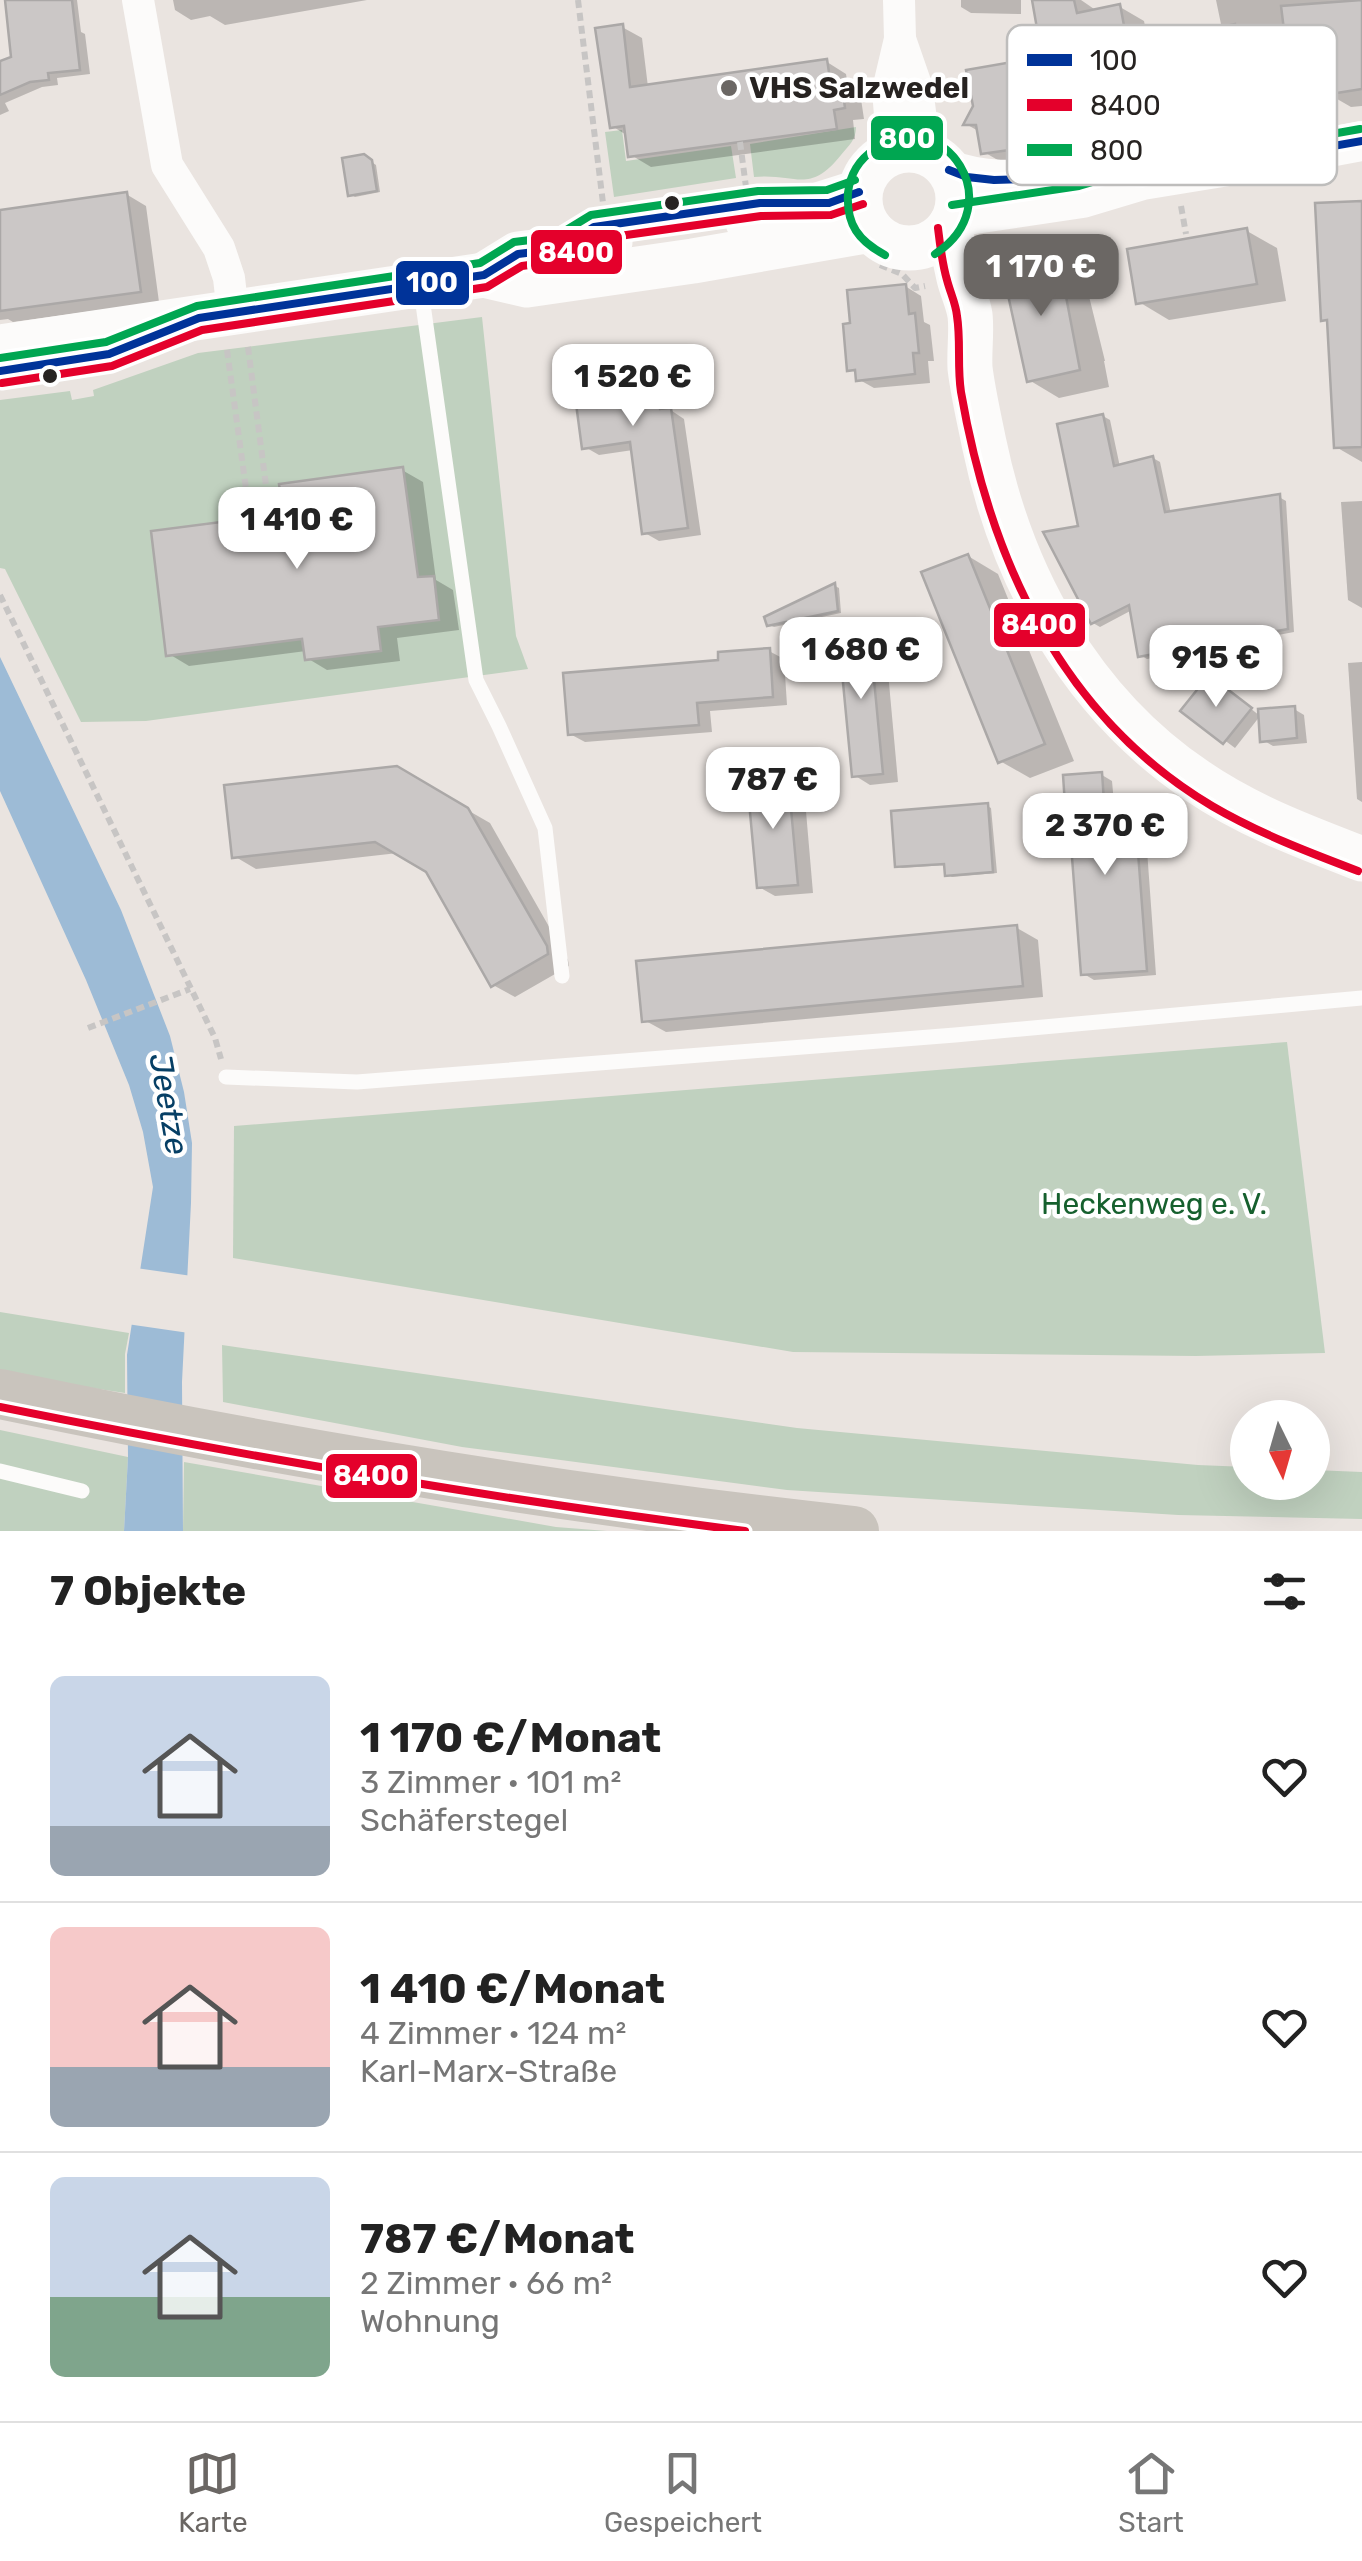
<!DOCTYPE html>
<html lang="de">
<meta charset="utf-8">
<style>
:root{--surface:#fff;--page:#f2f2f2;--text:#222;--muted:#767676;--line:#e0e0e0;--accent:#6b6764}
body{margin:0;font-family:Rubik,sans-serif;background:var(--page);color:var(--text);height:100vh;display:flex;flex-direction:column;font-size:38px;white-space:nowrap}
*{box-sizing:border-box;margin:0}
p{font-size:32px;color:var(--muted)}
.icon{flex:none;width:55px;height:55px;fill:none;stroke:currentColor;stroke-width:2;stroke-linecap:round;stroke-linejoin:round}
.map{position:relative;height:1531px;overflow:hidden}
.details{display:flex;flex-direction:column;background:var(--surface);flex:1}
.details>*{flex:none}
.needle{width:65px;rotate:175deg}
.fabs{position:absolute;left:1230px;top:1400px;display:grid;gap:20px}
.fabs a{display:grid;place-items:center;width:100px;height:100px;border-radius:50%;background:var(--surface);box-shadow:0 10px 40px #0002;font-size:50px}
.price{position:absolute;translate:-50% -85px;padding:0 22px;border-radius:20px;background:#fff;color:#222;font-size:32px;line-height:65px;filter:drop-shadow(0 2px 5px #0008)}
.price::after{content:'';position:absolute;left:50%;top:60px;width:30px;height:22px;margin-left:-15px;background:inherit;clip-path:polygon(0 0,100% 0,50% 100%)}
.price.current{background:var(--accent);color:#fff}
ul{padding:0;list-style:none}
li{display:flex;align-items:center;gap:30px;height:250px;padding:0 50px}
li+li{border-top:2px solid var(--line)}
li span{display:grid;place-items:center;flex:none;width:280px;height:200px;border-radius:15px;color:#555}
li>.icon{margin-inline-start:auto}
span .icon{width:120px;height:120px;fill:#fffc;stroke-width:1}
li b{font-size:42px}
h2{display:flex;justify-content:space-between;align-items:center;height:120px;padding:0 50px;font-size:42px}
.menu{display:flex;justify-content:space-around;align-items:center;height:140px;border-top:2px solid var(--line);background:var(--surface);font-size:28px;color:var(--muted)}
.menu a{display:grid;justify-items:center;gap:5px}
.menu .current{color:var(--accent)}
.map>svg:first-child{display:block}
.green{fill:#c0d1bf}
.water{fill:#9dbbd6}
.pier{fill:#eae4e0}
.shadow{fill:#0003}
.building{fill:#cbc7c6;stroke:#aba8a7;stroke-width:2.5}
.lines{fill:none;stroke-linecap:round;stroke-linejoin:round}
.path{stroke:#c7c5c4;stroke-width:6;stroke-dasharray:8 5;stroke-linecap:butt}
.service{stroke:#fcfbfa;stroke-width:15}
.minor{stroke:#fcfbfa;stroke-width:32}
.tertiary{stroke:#fcfbfa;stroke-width:40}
.secondary{stroke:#fcfbfa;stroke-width:45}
.primary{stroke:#c9c4bd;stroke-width:50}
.bus-1-casing{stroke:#fff;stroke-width:15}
.bus-2-casing{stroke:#fff;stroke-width:15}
.bus-3-casing{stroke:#fff;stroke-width:15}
.bus-1{stroke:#039;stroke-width:8}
.bus-2{stroke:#e4002b;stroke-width:8}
.bus-3{stroke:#00a651;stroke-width:8}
.poi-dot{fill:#6b6764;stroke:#fff;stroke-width:4}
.bus-dot{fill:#272321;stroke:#fff;stroke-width:4}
.labels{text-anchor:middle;stroke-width:9;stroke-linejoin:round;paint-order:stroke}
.poi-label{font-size:30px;font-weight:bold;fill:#272321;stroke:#fff;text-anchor:start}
.park-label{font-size:30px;fill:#16602e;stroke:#fff}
.water-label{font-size:32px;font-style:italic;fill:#063f65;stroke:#fff}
.key{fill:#fff;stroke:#bebdbc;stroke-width:2.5}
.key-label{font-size:28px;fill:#272321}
.line-badge{stroke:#fff;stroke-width:4}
.badge-label{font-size:28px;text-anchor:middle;font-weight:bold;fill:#fff}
</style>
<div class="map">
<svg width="1362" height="1531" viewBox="0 0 1362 1531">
<rect width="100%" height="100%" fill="#eae4e0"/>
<g class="green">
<path d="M 856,127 C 856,140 849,145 841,155 C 809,195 797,173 754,177 L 750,144 Z"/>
<polygon points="622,130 626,161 731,146 736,178 614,197 605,132"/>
<polygon points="482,317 516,636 528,669 146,721 81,722 5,569 0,568 0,400 70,391 72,400 94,396 93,390 198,353"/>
<polygon points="1287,1042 1325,1353 1196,1356 793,1352 233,1258 234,1126"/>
<polygon points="0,1312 129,1333 125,1354 125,1393 0,1374"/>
<polygon points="222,1345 797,1428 1198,1465 1247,1467 1248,1482 1312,1482 1313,1470 1362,1472 1362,1519 1178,1515 787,1490 462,1447 223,1402"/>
<polygon points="0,1430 128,1457 124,1531 0,1531"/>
<polygon points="184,1462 556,1527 607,1531 183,1531"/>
</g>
<polygon class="water" points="0,657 121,910 170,1036 184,1092 192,1143 191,1203 182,1382 183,1531 124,1531 128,1457 127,1355 153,1187 143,1132 129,1085 86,980 0,791"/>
<polygon class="pier" points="136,1268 192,1276 189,1333 127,1324"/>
<g class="shadow">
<polygon points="7,0 77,0 81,32 85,34 90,74 57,78 58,85 42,87 5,103 9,111 0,115 0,64 14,58"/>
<polygon points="173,0 367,0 225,25 210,16 191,20 175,10"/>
<polygon points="961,0 1021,0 1021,14 971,13 961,7"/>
<polygon points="1045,0 1081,0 1097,11 1120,7 1144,21 1149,45 1222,29 1216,0 1362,0 1362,106 1351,107 1325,92 1312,113 1302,115 1296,112 1274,116 1250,102 1248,95 1230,132 1211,127 1205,135 1189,138 1160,124 1143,149 1125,142 1116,151 1105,153 1047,126 1053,160 1008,166 984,152 980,132 966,124 1045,59"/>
<polygon points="622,27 642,38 648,87 827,62 846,74 849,92 861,99 864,119 853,120 855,139 651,167 631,155 628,136 612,126"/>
<polygon points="364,157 376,165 380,192 355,197 350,194"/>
<polygon points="126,194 146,206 159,302 13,322 8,319 0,320 0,212"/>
<polygon points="1362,203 1362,462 1336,447 1330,323 1324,319"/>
<polygon points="1247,231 1277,248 1286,301 1169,320 1139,302"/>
<polygon points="1039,256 1085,280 1105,361 1104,361 1109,387 1059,398 1029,380 1019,271"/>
<polygon points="905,286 921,296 924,322 930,325 934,361 928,361 930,383 874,388 858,379 858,374 850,369"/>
<polygon points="650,350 664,358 672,411 684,419 701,535 659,541 645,533 633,450 599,455 585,447"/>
<polygon points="1103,416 1110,420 1120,467 1153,458 1160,462 1171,514 1279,497 1286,501 1294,632 1147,659 1140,655 1132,610 1100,627 1093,623 1081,528"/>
<polygon points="402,470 423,482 436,580 453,590 459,630 397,638 400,661 327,670 307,658 306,651 189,666 169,654 286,517"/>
<polygon points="1362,501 1362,608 1348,600 1341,502"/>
<polygon points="968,556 998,574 1074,761 1030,778 1000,761"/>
<polygon points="835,586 839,588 841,613 774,627 769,625"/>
<polygon points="869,629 885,639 898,782 870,785 854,775"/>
<polygon points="769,651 784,659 787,705 710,711 712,732 585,742 570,734 721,662"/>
<polygon points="1362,662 1362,802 1357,799 1348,663"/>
<polygon points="1220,684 1260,716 1235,748 1184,710"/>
<polygon points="1294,709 1304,715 1307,743 1273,746 1263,740"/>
<polygon points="396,769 490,823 568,960 569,966 515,997 493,985 427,870 398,853 256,869 234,856"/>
<polygon points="1102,775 1112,781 1114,803 1133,802 1144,808 1156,975 1094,980 1084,974"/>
<polygon points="788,779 804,788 813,893 775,896 759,887"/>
<polygon points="987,806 991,808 997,873 952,877 947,874 947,865 902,868 897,866"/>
<polygon points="1017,928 1038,940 1043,997 666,1032 644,1020"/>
</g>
<g class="building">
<polygon points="5,0 72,0 80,70 48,73 49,80 30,82 0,95 0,61 11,57"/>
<polygon points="1032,0 1074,0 1077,13 1120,4 1128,47 1235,24 1237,39 1284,30 1281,6 1362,0 1362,89 1324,95 1321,47 1287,100 1275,102 1271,100 1247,104 1238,54 1205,119 1186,115 1180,122 1163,125 1135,112 1118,137 1100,130 1091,138 1078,141 1024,115 1030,147 981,154 976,125 963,125 973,106 966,70 1042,57"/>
<polygon points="623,24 630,87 827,59 831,86 842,85 845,108 834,110 837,129 628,157 624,126 610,128 595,28"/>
<polygon points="364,154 372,160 377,191 348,196 342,158"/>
<polygon points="127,192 141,292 0,311 0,210"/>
<polygon points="1362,201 1362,447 1334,448 1327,320 1321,321 1315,203"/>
<polygon points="1247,228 1257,284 1136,304 1127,249"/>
<polygon points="1039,253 1041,263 1055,260 1061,286 1064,286 1080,370 1027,382 1003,272 1016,269 1014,259"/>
<polygon points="906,284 909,314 915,313 919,353 913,353 915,374 856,381 855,370 847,371 843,324 850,323 847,290"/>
<polygon points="651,347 660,409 671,408 688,528 642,534 630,442 582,449 570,358"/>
<polygon points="1103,414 1114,466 1153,456 1165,512 1280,494 1288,629 1138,657 1129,605 1091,624 1043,532 1078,526 1057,424"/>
<polygon points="403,467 418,577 434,576 439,620 378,627 381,651 305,660 302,639 166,656 151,531 283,514 279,484"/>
<polygon points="968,554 1045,744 998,763 921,572"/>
<polygon points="835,583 838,611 767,626 764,617"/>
<polygon points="869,627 883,774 852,777 838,630"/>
<polygon points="770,648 773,697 697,703 699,725 568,735 563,673 718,660 718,652"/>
<polygon points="1209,675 1252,708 1223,744 1180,711"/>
<polygon points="1295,706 1297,738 1260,742 1258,709"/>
<polygon points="397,766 468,808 547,946 548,954 491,987 426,872 375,842 232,858 224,785"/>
<polygon points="1102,772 1104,802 1134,799 1147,971 1081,975 1068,805 1065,805 1063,775"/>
<polygon points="788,776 798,885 757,888 747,780"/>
<polygon points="988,803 993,872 945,876 944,864 895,867 891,811"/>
<polygon points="1017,925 1023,986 642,1022 636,961"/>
</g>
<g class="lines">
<g class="path">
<polyline points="578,0 603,203"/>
<polyline points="740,142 746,187"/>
<polyline points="1181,206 1186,234"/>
<polyline points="880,265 902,274 915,288 925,286"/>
<polyline points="248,347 268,501"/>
<polyline points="227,350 248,503 281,499"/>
<polyline points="0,595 215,1038 221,1059"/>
<polyline points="88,1028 190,989"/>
</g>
<g class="service">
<polyline points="604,225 750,205"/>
<polyline points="421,290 476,680 499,726 545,828 562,976"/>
<polyline points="0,371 109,354 128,347"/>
<polyline points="226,1077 357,1082 955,1035 1362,998"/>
<polyline points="0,1471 82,1491"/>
</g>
<g class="minor">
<polyline points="138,0 167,165 219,248 229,278 233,313"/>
<polyline points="900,39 917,88 925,152"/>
<polyline points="893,152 888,90 900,39 899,0"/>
</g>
<g class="tertiary">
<path d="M 949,170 C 988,185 1031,179 1073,177"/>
<polyline points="954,217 1082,198 1142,180 1234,165 1362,141"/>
</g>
<g class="secondary">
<circle cx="909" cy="199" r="49"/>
<polyline points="748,222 780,217 859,192"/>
<path d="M 950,226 C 952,243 955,261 959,278 C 962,290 968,302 970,315 C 972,332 969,350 970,368 C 973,393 979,418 984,443 C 1012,578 1081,703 1197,781 C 1248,816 1305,837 1362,859"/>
<polyline points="484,275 518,254 610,242"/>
<polyline points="0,347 484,275 527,285 693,261 871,230"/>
</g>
<path class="primary" d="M 0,1394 C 282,1453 567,1500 854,1531"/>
<g class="bus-1-casing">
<g id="bus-1">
<polyline points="949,170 967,177 994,180 1079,177 1142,180 1362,141"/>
<polyline points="0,371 109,354 199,318 484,275 518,254 559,249 594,227 760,203 829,203 859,192"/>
</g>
</g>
<g class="bus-2-casing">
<g id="bus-2">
<path d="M 938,228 C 940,245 942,263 947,280 C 950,292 956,304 957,316 C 961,341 957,366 961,392 C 990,559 1061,716 1212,806 C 1258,833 1308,852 1358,871"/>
<polyline points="2,383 112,366 202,330 487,287 522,266 564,260 598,239 761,216 831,215 863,204"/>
<path d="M 0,1407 C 247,1457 495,1499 745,1531"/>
</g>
</g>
<g class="bus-3-casing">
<g id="bus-3">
<polyline points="952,205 1079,186 1140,168 1360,129"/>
<path d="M 885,255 C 859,241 846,225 848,193 C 850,174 858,160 875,149 C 946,103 1011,205 935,254"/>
<polyline points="0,358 106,342 197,306 480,263 514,242 555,237 591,215 758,191 827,190 855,180"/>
</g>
</g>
<use href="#bus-1" class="bus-1"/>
<use href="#bus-2" class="bus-2"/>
<use href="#bus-3" class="bus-3"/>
</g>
<circle class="poi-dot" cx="729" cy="88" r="10"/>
<g class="bus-dot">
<circle cx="672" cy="203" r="9"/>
<circle cx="50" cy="376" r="9"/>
</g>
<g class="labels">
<g class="poi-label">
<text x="749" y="98">VHS Salzwedel</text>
</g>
<g class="park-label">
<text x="1154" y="1214">Heckenweg e. V.</text>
</g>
<g class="water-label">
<text transform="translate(169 1104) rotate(80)" y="11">Jeetze</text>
</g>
</g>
<rect x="1007" y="25" width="330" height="160" rx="15" class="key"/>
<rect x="1027" y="54" width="45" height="12" fill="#039"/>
<rect x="1027" y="99" width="45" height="12" fill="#e4002b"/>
<rect x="1027" y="144" width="45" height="12" fill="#00a651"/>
<g class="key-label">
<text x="1090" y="70">100</text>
<text x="1090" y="115">8400</text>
<text x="1090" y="160">800</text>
</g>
<g class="line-badge">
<rect x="869" y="114" width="76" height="48" rx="10" fill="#00a651"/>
<rect x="529" y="228" width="95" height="48" rx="10" fill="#e4002b"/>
<rect x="394" y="259" width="77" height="48" rx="10" fill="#039"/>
<rect x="992" y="601" width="95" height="48" rx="10" fill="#e4002b"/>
<rect x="324" y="1452" width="95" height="48" rx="10" fill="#e4002b"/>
</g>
<g class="badge-label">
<text x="907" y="148">800</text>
<text x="576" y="262">8400</text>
<text x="432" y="292">100</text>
<text x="1039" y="634">8400</text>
<text x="371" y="1485">8400</text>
</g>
</svg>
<div class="fabs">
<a><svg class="needle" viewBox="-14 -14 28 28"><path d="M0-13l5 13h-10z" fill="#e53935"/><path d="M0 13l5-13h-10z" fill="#767676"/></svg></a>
</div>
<b class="price current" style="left:1041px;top:319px">1 170 €</b>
<b class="price" style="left:633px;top:429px">1 520 €</b>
<b class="price" style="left:297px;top:572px">1 410 €</b>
<b class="price" style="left:861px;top:702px">1 680 €</b>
<b class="price" style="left:1216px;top:710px">915 €</b>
<b class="price" style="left:773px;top:832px">787 €</b>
<b class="price" style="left:1105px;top:878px">2 370 €</b>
</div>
<section class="details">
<h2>7 Objekte<svg class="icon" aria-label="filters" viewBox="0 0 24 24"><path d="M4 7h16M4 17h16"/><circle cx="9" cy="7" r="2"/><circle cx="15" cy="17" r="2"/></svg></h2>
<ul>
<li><span style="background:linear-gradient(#c9d6e8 75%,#9aa5b1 0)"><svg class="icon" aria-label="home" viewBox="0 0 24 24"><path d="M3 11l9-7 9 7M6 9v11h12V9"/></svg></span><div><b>1 170 €/Monat</b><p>3 Zimmer · 101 m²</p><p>Schäferstegel</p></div><svg class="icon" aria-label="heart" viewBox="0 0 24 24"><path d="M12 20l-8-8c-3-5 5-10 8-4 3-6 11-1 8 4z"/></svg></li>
<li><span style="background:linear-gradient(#f6c9c9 70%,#9aa5b1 0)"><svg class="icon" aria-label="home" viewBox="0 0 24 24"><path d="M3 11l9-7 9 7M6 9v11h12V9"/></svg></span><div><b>1 410 €/Monat</b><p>4 Zimmer · 124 m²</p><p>Karl-Marx-Straße</p></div><svg class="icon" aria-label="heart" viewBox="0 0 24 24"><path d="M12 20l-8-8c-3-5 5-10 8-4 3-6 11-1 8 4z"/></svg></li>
<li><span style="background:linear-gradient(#c9d6e8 60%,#7fa58c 0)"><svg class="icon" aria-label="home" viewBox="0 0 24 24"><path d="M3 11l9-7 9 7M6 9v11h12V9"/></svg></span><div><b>787 €/Monat</b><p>2 Zimmer · 66 m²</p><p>Wohnung</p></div><svg class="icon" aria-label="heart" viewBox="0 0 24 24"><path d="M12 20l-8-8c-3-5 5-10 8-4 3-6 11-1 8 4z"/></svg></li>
</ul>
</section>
<nav class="menu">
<a class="current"><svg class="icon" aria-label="map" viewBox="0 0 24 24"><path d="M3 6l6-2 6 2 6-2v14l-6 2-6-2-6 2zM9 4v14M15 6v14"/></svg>Karte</a>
<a><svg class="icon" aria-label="saved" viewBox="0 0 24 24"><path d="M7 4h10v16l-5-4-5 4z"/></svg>Gespeichert</a>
<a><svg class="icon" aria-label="home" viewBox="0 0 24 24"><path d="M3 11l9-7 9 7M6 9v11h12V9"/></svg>Start</a>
</nav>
